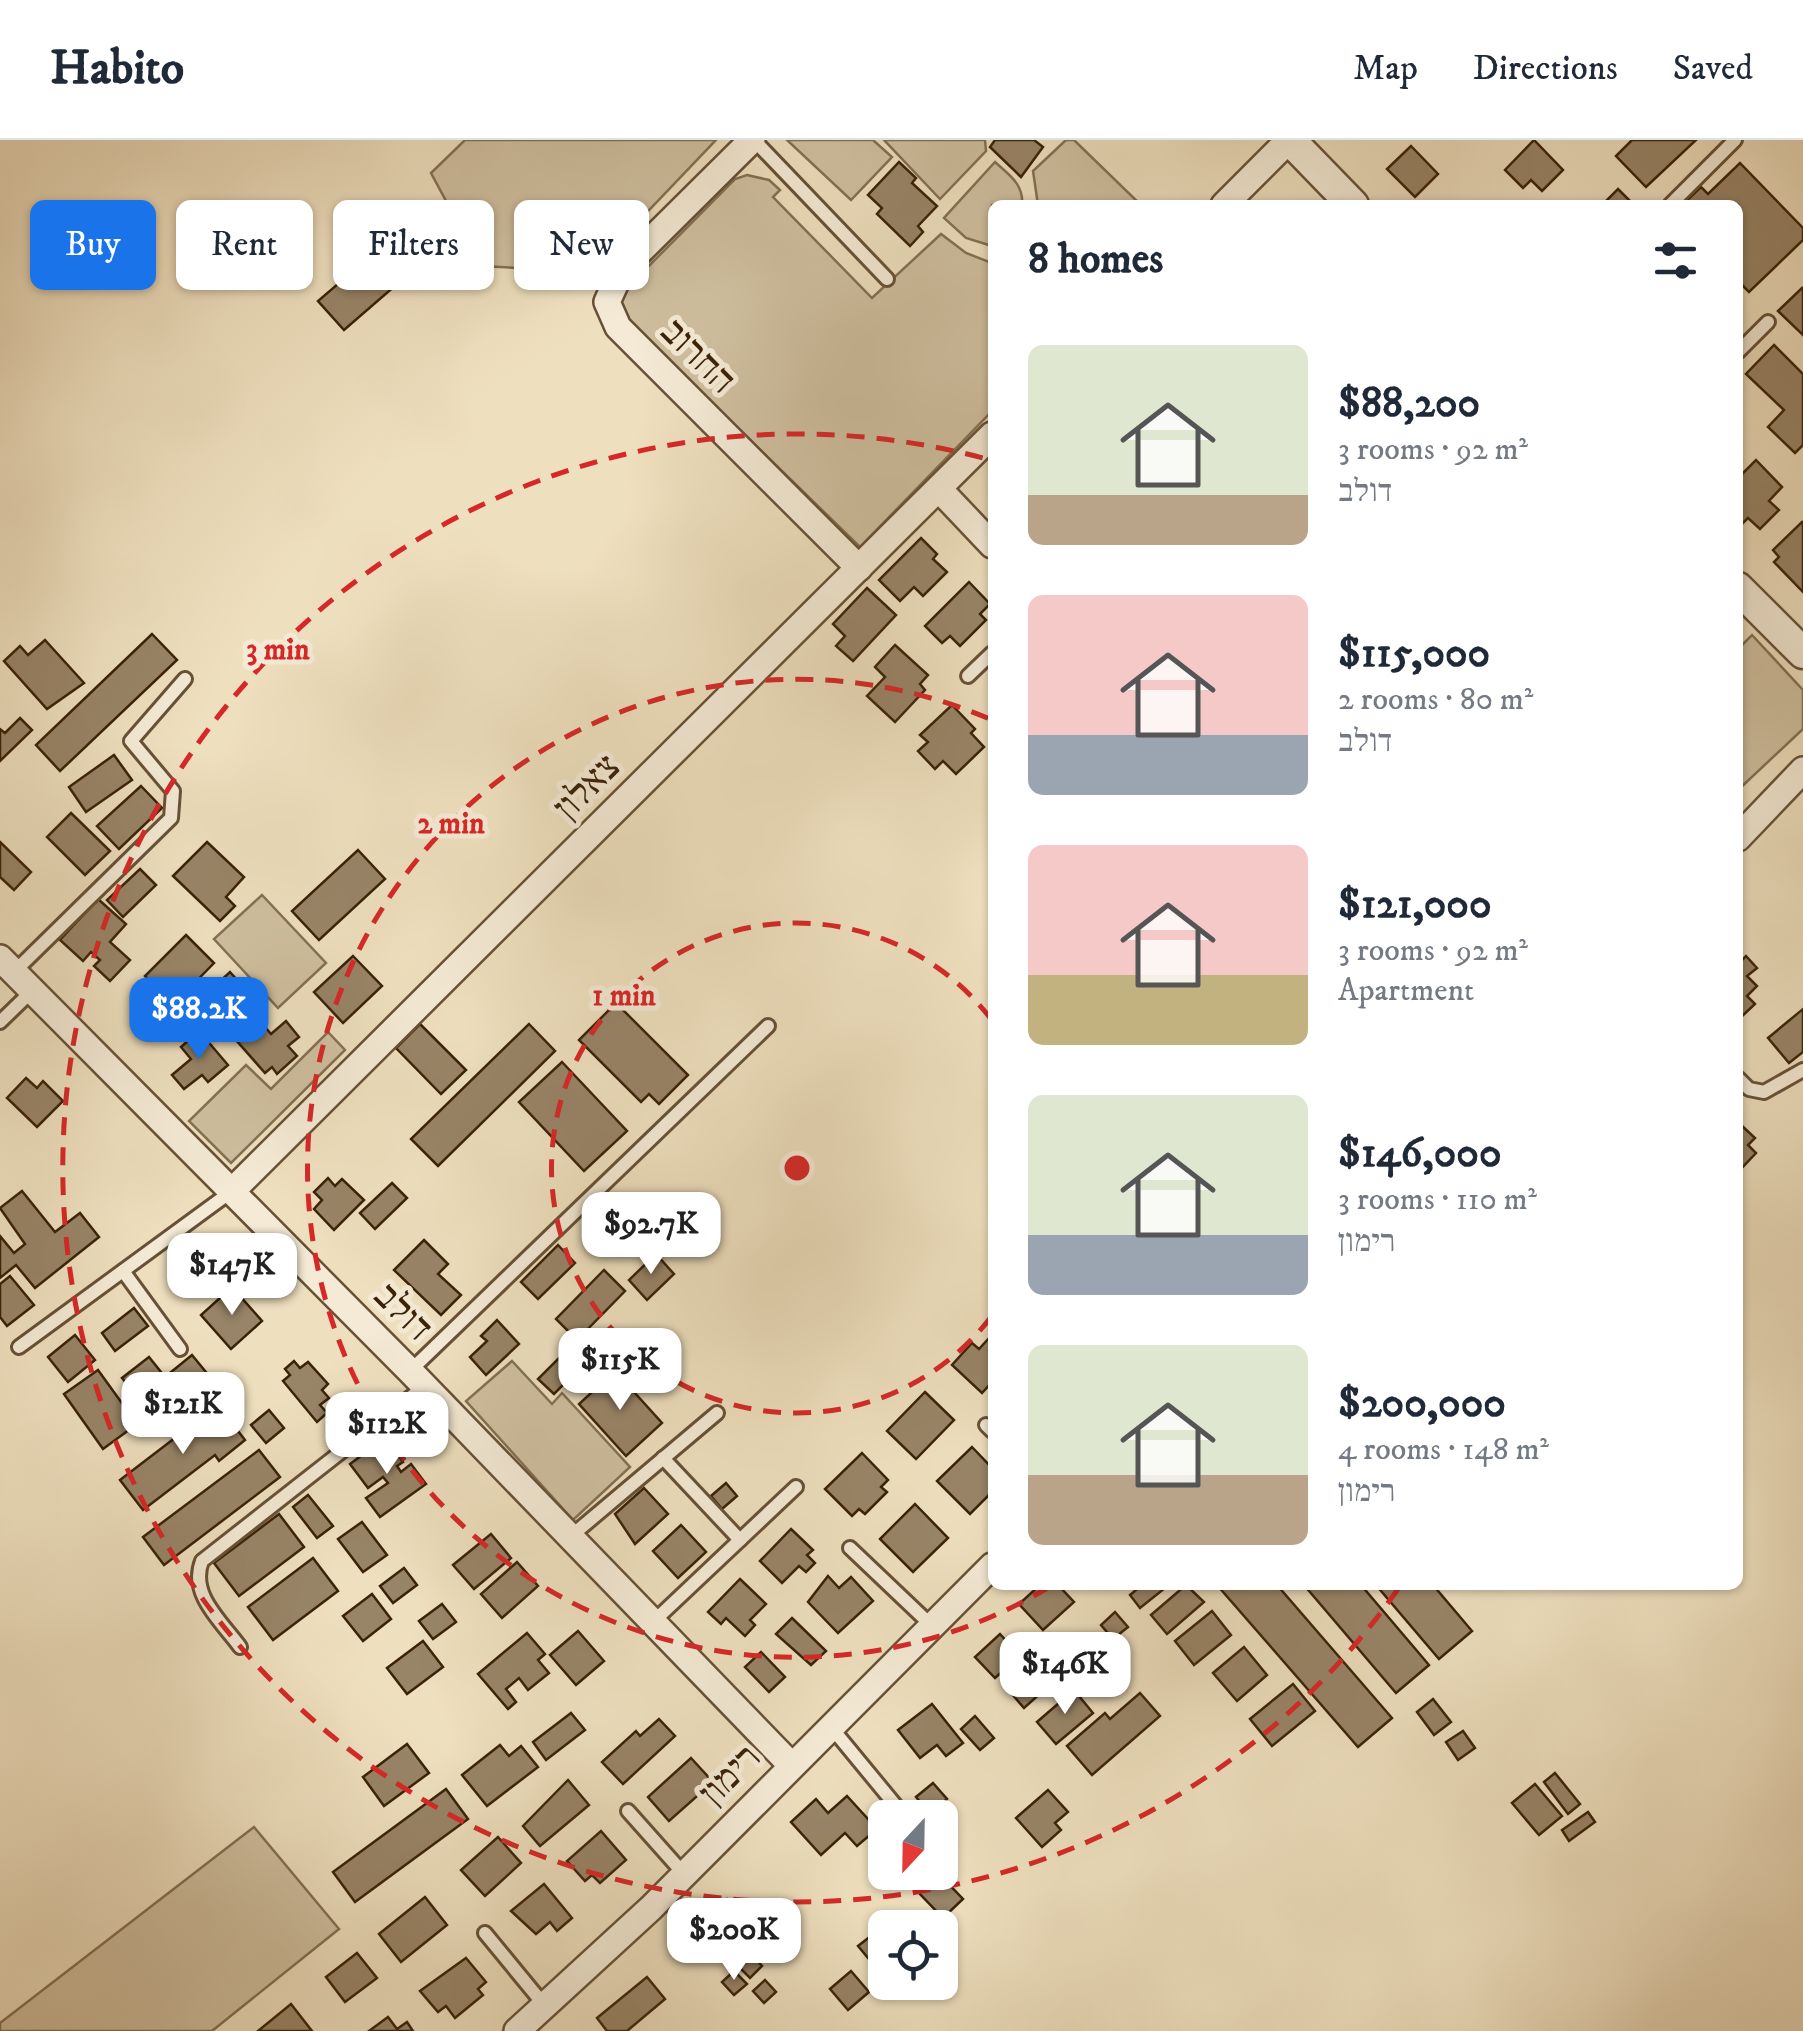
<!DOCTYPE html>
<meta charset="utf-8">
<style>
:root{--surface:#fff;--page:#f2f2f3;--text:#1f2937;--muted:#747a83;--line:#e0e1e3;--accent:#1a73e8}
body{margin:0;font-family:"IM FELL DW Pica","Frank Ruhl Libre",serif;background:var(--page);color:var(--text);height:100vh;display:flex;flex-direction:column;font-size:38px;white-space:nowrap}
*{box-sizing:border-box;margin:0}
p{font-size:32px;color:var(--muted)}
.icon{flex:none;width:55px;height:55px;fill:none;stroke:currentColor;stroke-width:2;stroke-linecap:round;stroke-linejoin:round}
.map{position:relative;flex:1;overflow:hidden}
.side{position:absolute;left:988px;top:60px;width:755px;height:1390px;display:flex;flex-direction:column;background:var(--surface);border-radius:15px;box-shadow:0 2px 8px #0004}
.side>*{flex:none}
.guide{position:absolute;left:30px;top:60px;width:808px;height:90px;display:flex;gap:20px}
.needle{width:65px;rotate:202deg}
.controls{position:absolute;left:868px;top:1660px;display:grid;gap:20px}
.controls a{display:grid;place-items:center;width:90px;height:90px;border-radius:15px;background:var(--surface);box-shadow:0 2px 8px #0004;font-size:50px}
.price{position:absolute;translate:-50% -85px;padding:0 22px;border-radius:20px;background:#fff;color:#222;font-size:32px;line-height:65px;filter:drop-shadow(0 2px 5px #0008)}
.price::after{content:'';position:absolute;left:50%;top:60px;width:30px;height:22px;margin-left:-15px;background:inherit;clip-path:polygon(0 0,100% 0,50% 100%)}
.price.on{background:var(--accent);color:#fff}
ul{padding:0;list-style:none}
li{display:flex;align-items:center;gap:30px;height:250px;padding:0 40px}
li span{display:grid;place-items:center;flex:none;width:280px;height:200px;border-radius:15px;color:#555}
li>.icon{margin-inline-start:auto}
span .icon{width:120px;height:120px;fill:#fffc;stroke-width:1}
li b{font-size:42px}
h2{display:flex;justify-content:space-between;align-items:center;height:120px;padding:0 40px;font-size:42px}
.chip{padding:0 35px;border-radius:15px;background:var(--surface);box-shadow:0 2px 8px #0004;font-size:35px;line-height:90px}
.chip.on{background:var(--accent);color:#fff}
header{display:flex;align-items:center;gap:60px;box-sizing:border-box;height:140px;padding:0 50px;background:var(--surface);border-bottom:2px solid var(--line)}
header strong{font-size:48px}
nav{display:flex;gap:55px;margin-inline-start:auto;font-size:35px}
.map>svg:first-child{display:block}
.green{fill:#cfbf9f;stroke:#847054;stroke-width:2.5}
.building{fill:#988467;stroke:#3a2208;stroke-width:2.5}
.lines{fill:none;stroke-linecap:round;stroke-linejoin:round}
.service-casing{stroke:#675136;stroke-width:18}
.minor-casing{stroke:#675136;stroke-width:30}
.tertiary-casing{stroke:#675136;stroke-width:35}
.service{stroke:#f4ead5;stroke-width:12}
.minor{stroke:#f4ead5;stroke-width:25}
.tertiary{stroke:#f4ead5;stroke-width:30}
.ring{fill:none;stroke:#d62828;stroke-width:5;stroke-dasharray:18 12}
.labels{text-anchor:middle;stroke-width:10;stroke-linejoin:round;paint-order:stroke}
.street-label{font-size:38px;fill:#3a2208;stroke:#f4ead5}
.centre{fill:#d62828;stroke:#f4ead5;stroke-width:5}
.ring-label{font-size:30px;text-anchor:middle;font-weight:bold;fill:#d62828;stroke:#f4ead5;stroke-width:10;stroke-linejoin:round;paint-order:stroke}
</style>
<header>
<strong>Habito</strong>
<nav><a>Map</a><a>Directions</a><a>Saved</a></nav>
</header>
<div class="map">
<svg width="1803" height="1891" viewBox="0 0 1803 1891">
<rect width="100%" height="100%" fill="#eedfbe"/>
<filter id="stains"><feTurbulence type="fractalNoise" baseFrequency=".002" numOctaves="4"/><feColorMatrix values="0 0 0 0 .2 0 0 0 0 .09 0 0 0 0 .02 0 0 0 .5 -.17"/></filter>
<radialGradient id="worn" r=".72"><stop offset=".6" stop-color="#630" stop-opacity="0"/><stop offset="1" stop-color="#630" stop-opacity=".3"/></radialGradient>
<g class="green">
<polygon points="465,0 716,0 590,132 481,126 431,33"/>
<polygon points="787,0 873,0 892,17 851,60"/>
<polygon points="884,0 985,0 986,11 940,59"/>
<polygon points="1066,0 1074,0 1141,65 1038,65 1033,31"/>
<path d="M 995,22 C 1009,35 1024,44 1022,65 L 992,65 L 992,106 L 966,98 L 944,78 Z"/>
<polygon points="747,35 769,40 780,50 773,57 872,158 941,94 966,113 992,123 992,271 860,407 633,186 621,162 630,145 735,39"/>
<polygon points="1752,495 1803,550 1803,589 1738,650 1738,509"/>
<polygon points="262,755 326,823 278,868 214,799"/>
<polygon points="328,892 345,910 231,1023 189,981 246,925 271,949"/>
<polygon points="512,1221 552,1264 562,1253 630,1327 573,1380 466,1261"/>
<polygon points="254,1687 339,1789 212,1891 0,1891 0,1883"/>
</g>
<g class="building">
<polygon points="995,0 1034,0 1043,7 1021,37 990,7"/>
<polygon points="1534,0 1563,30 1542,51 1531,40 1523,48 1505,30"/>
<polygon points="1632,0 1696,0 1646,47 1616,16"/>
<polygon points="1411,6 1438,34 1415,57 1387,29"/>
<polygon points="899,22 916,38 912,43 937,66 918,86 923,92 910,106 877,74 882,68 868,55"/>
<polygon points="1740,23 1803,88 1803,100 1749,152 1738,141 1738,65 1682,65 1701,47 1708,54"/>
<polygon points="1618,49 1634,65 1602,65"/>
<polygon points="416,77 441,106 344,190 318,161"/>
<polygon points="1802,148 1803,149 1803,195 1778,171"/>
<polygon points="1774,205 1803,234 1803,305 1795,313 1768,287 1784,270 1746,234"/>
<polygon points="1756,320 1782,347 1769,361 1779,370 1760,389 1748,378 1743,383 1738,377 1738,338"/>
<polygon points="1802,382 1803,383 1803,452 1774,422 1779,417 1773,410"/>
<polygon points="921,398 937,414 933,419 947,432 923,456 914,447 900,461 879,440"/>
<polygon points="969,442 990,464 980,474 986,480 960,506 950,496 942,503 925,486"/>
<polygon points="867,448 896,475 853,521 836,506 845,496 833,484"/>
<polygon points="152,494 177,520 60,631 36,605"/>
<polygon points="45,500 84,543 47,569 4,521 20,506 28,515"/>
<polygon points="895,505 928,535 920,544 925,550 895,582 867,556 885,537 875,527"/>
<polygon points="952,565 975,589 971,593 984,607 956,634 943,621 935,629 918,611 928,602 920,595"/>
<polygon points="20,578 32,590 0,621 0,589 5,593"/>
<polygon points="114,615 132,640 86,672 69,647"/>
<polygon points="141,646 162,668 119,709 97,686"/>
<polygon points="71,673 110,711 85,735 47,697"/>
<polygon points="0,702 31,732 14,750 0,737"/>
<polygon points="207,702 244,737 226,757 235,766 220,781 173,736"/>
<polygon points="358,710 385,739 319,800 292,771"/>
<polygon points="140,729 156,745 123,777 107,760"/>
<polygon points="98,759 126,784 110,802 130,820 110,841 94,826 100,820 91,812 83,821 60,800"/>
<polygon points="186,795 214,823 167,871 151,855 157,848 145,836"/>
<polygon points="353,816 382,846 343,883 314,852"/>
<polygon points="1746,816 1757,828 1747,836 1757,846 1747,856 1755,864 1738,880 1738,824"/>
<polygon points="230,832 245,849 219,872 225,878 215,887 194,865"/>
<polygon points="616,863 688,935 659,964 649,954 641,962 579,900"/>
<polygon points="1803,869 1803,912 1789,923 1768,898"/>
<polygon points="259,880 271,894 286,881 299,897 288,906 297,916 277,934 272,927 265,933 236,900"/>
<polygon points="420,884 466,930 441,954 396,908"/>
<polygon points="529,884 555,911 438,1026 411,999"/>
<polygon points="199,891 228,925 208,942 202,935 184,949 172,935 191,919 181,907"/>
<polygon points="562,922 627,991 584,1031 519,962"/>
<polygon points="26,938 37,948 43,941 63,961 37,987 7,958"/>
<polygon points="1740,984 1755,998 1748,1005 1756,1013 1738,1032"/>
<polygon points="328,1038 335,1046 342,1039 364,1060 334,1090 314,1069 322,1060 314,1052"/>
<polygon points="392,1043 407,1058 375,1089 360,1073"/>
<polygon points="22,1051 55,1092 80,1073 99,1097 35,1148 16,1125 0,1138 0,1096 14,1113 25,1104 0,1068"/>
<polygon points="424,1100 448,1124 438,1134 461,1155 441,1175 394,1130"/>
<polygon points="558,1105 575,1123 538,1159 521,1142"/>
<polygon points="193,1111 213,1136 193,1152 173,1128"/>
<polygon points="656,1114 674,1134 647,1160 629,1140"/>
<polygon points="604,1130 625,1151 577,1200 556,1179"/>
<polygon points="10,1136 34,1165 7,1186 0,1177 0,1144"/>
<polygon points="232,1147 262,1181 231,1209 201,1175"/>
<polygon points="134,1168 148,1186 115,1211 102,1193"/>
<polygon points="497,1180 519,1204 486,1235 470,1217 487,1201 481,1196"/>
<polygon points="75,1195 95,1220 68,1242 48,1217"/>
<polygon points="990,1197 992,1242 982,1253 952,1225 972,1203 979,1209"/>
<polygon points="565,1212 580,1228 554,1254 538,1239"/>
<polygon points="192,1215 210,1237 155,1279 122,1238 149,1217 165,1237"/>
<polygon points="294,1221 300,1228 308,1222 328,1244 322,1250 329,1258 320,1265 327,1273 317,1282 283,1241 290,1235 285,1229"/>
<polygon points="98,1230 137,1284 103,1309 64,1254"/>
<polygon points="615,1231 662,1283 626,1316 579,1264"/>
<polygon points="925,1252 954,1280 916,1319 887,1291"/>
<polygon points="218,1265 245,1300 219,1321 215,1315 143,1370 120,1340"/>
<polygon points="269,1270 284,1288 266,1303 251,1285"/>
<polygon points="385,1298 403,1322 397,1326 401,1332 411,1324 426,1344 380,1377 366,1358 388,1343 383,1337 368,1348 350,1324"/>
<polygon points="972,1307 992,1328 992,1352 970,1374 937,1341"/>
<polygon points="259,1310 280,1337 164,1425 143,1397"/>
<polygon points="862,1313 888,1340 881,1347 887,1352 865,1374 859,1369 852,1376 825,1349"/>
<polygon points="726,1343 737,1356 722,1369 711,1356"/>
<polygon points="644,1348 668,1374 635,1404 615,1374"/>
<polygon points="308,1355 333,1386 317,1398 293,1367"/>
<polygon points="915,1364 948,1398 913,1432 880,1399"/>
<polygon points="279,1374 304,1407 239,1456 214,1423"/>
<polygon points="362,1382 387,1415 363,1432 338,1399"/>
<polygon points="681,1385 706,1412 678,1438 653,1411"/>
<polygon points="791,1389 813,1410 807,1415 815,1423 806,1432 799,1426 782,1443 760,1421"/>
<polygon points="491,1394 511,1418 474,1449 453,1425"/>
<polygon points="313,1418 338,1451 273,1500 248,1467"/>
<polygon points="517,1422 538,1446 502,1478 481,1454"/>
<polygon points="404,1428 417,1445 393,1463 380,1446"/>
<polygon points="828,1436 839,1448 851,1437 873,1461 838,1493 808,1462"/>
<polygon points="740,1439 766,1464 750,1480 755,1485 745,1496 726,1478 721,1484 708,1472"/>
<polygon points="1040,1445 1058,1445 1074,1462 1043,1490 1019,1464"/>
<polygon points="1142,1445 1163,1445 1165,1448 1140,1468 1130,1455"/>
<polygon points="1186,1445 1204,1462 1167,1494 1151,1475"/>
<polygon points="1217,1445 1277,1445 1392,1578 1358,1607"/>
<polygon points="1304,1445 1361,1445 1429,1525 1396,1553"/>
<polygon points="1376,1445 1433,1445 1472,1491 1439,1519"/>
<polygon points="372,1454 391,1479 363,1501 343,1476"/>
<polygon points="442,1464 456,1482 433,1499 419,1481"/>
<polygon points="1212,1471 1231,1495 1194,1525 1175,1501"/>
<polygon points="1115,1472 1128,1487 1113,1499 1101,1485"/>
<polygon points="792,1478 826,1511 811,1525 776,1494"/>
<polygon points="578,1491 604,1521 576,1545 550,1515"/>
<polygon points="527,1493 545,1514 538,1520 549,1533 528,1550 519,1538 506,1549 516,1562 508,1569 478,1534"/>
<polygon points="1000,1494 1020,1516 995,1538 975,1517"/>
<polygon points="1084,1500 1090,1507 1100,1500 1117,1520 1092,1541 1068,1514"/>
<polygon points="423,1501 443,1527 407,1554 387,1528"/>
<polygon points="1244,1507 1267,1535 1237,1561 1213,1533"/>
<polygon points="761,1512 785,1537 769,1552 745,1527"/>
<polygon points="1024,1531 1042,1552 1024,1568 1011,1553 1018,1547 1013,1541"/>
<polygon points="1293,1544 1315,1571 1272,1606 1250,1579"/>
<polygon points="1074,1550 1093,1573 1056,1604 1037,1582"/>
<polygon points="1140,1553 1160,1576 1092,1635 1067,1606 1105,1573 1110,1579"/>
<polygon points="1433,1559 1451,1582 1434,1595 1417,1572"/>
<polygon points="932,1564 963,1603 946,1616 937,1605 920,1618 898,1590"/>
<polygon points="571,1573 585,1590 546,1620 533,1602"/>
<polygon points="975,1576 994,1598 980,1610 961,1589"/>
<polygon points="659,1579 675,1596 623,1644 602,1622 636,1591 640,1596"/>
<polygon points="1463,1591 1475,1608 1458,1620 1446,1602"/>
<polygon points="407,1604 429,1633 384,1666 363,1637"/>
<polygon points="500,1605 509,1616 521,1606 538,1627 487,1666 462,1635"/>
<polygon points="691,1618 713,1642 669,1681 648,1657"/>
<polygon points="1555,1633 1580,1664 1568,1674 1544,1642"/>
<polygon points="568,1640 589,1665 540,1706 523,1686"/>
<polygon points="933,1643 947,1659 930,1674 916,1657"/>
<polygon points="1535,1644 1562,1676 1539,1695 1512,1663"/>
<polygon points="446,1649 468,1679 355,1762 333,1732"/>
<polygon points="1048,1650 1068,1672 1055,1683 1061,1690 1042,1707 1016,1678"/>
<polygon points="847,1656 877,1689 857,1706 845,1693 821,1715 791,1682 816,1659 828,1673"/>
<polygon points="1588,1672 1595,1682 1569,1701 1562,1690"/>
<polygon points="601,1691 626,1720 600,1743 592,1735 585,1741 567,1721"/>
<polygon points="498,1697 521,1723 485,1756 461,1730"/>
<polygon points="939,1734 963,1759 943,1778 919,1753"/>
<polygon points="544,1744 572,1778 557,1791 550,1782 536,1794 511,1771"/>
<polygon points="425,1757 447,1785 401,1822 379,1794"/>
<polygon points="727,1759 754,1789 722,1817 695,1787"/>
<polygon points="876,1792 885,1804 885,1824 878,1830 858,1806"/>
<polygon points="357,1813 377,1838 345,1862 326,1837"/>
<polygon points="751,1814 762,1826 750,1838 738,1826"/>
<polygon points="466,1818 486,1842 478,1849 483,1855 455,1878 446,1866 438,1872 420,1851"/>
<polygon points="734,1831 747,1844 734,1855 722,1842"/>
<polygon points="851,1831 869,1852 848,1870 830,1849"/>
<polygon points="647,1837 665,1859 627,1891 607,1891 597,1878"/>
<polygon points="765,1840 776,1852 764,1863 753,1851"/>
<polygon points="291,1864 312,1891 258,1891"/>
<polygon points="388,1877 397,1889 407,1882 413,1891 369,1891"/>
</g>
<g class="lines">
<g class="service-casing">
<g id="service">
<polyline points="754,0 887,139"/>
<polyline points="1670,65 1735,0"/>
<polyline points="1738,212 1768,182"/>
<polyline points="968,536 992,513"/>
<polyline points="14,832 171,678 173,651 131,601 185,539"/>
<polyline points="0,882 32,851"/>
<polyline points="1738,938 1749,949 1764,952 1803,930"/>
<polyline points="123,1131 180,1209"/>
<polyline points="19,1207 232,1051"/>
<polyline points="410,1231 768,886"/>
<polyline points="986,1285 992,1291"/>
<polyline points="663,1318 740,1400"/>
<polyline points="570,1397 717,1273"/>
<polyline points="850,1408 931,1485"/>
<polyline points="653,1482 796,1347"/>
<path d="M 240,1507 C 221,1481 189,1454 202,1421 L 425,1246"/>
<polyline points="831,1587 906,1678"/>
<polyline points="628,1671 684,1734"/>
<polyline points="940,1718 942,1720"/>
<polyline points="485,1793 545,1866"/>
</g>
</g>
<g class="minor-casing">
<g id="minor">
<polyline points="752,0 622,129 607,162 618,187 859,428"/>
<polyline points="1224,65 1289,0"/>
<polyline points="939,349 992,405"/>
<polyline points="1738,698 1803,630"/>
<polyline points="0,818 410,1231 791,1625"/>
<polyline points="232,1051 992,295"/>
<polyline points="517,1891 651,1768 992,1426"/>
</g>
</g>
<g class="tertiary-casing">
<g id="tertiary">
<polyline points="1290,0 1353,65"/>
<polyline points="1738,448 1803,513"/>
</g>
</g>
<use href="#service" class="service"/>
<use href="#minor" class="minor"/>
<use href="#tertiary" class="tertiary"/>
</g>
<g class="ring">
<path d="M991 1177A245 245 0 1 1 991 879"/>
<path d="M1049 1447A489 489 0 1 1 992 580"/>
<path d="M1398 1449A734 734 0 1 1 987 319"/>
</g>
<g class="labels">
<g class="street-label">
<text transform="translate(699 215) rotate(45)" y="13">החרוב</text>
<text transform="translate(586 646) rotate(-45)" y="13">צאלון</text>
<text transform="translate(404 1171) rotate(45)" y="13">דולב</text>
<text transform="translate(729 1634) rotate(-45)" y="13">רימון</text>
</g>
</g>
<circle cx="797" cy="1028" r="15" class="centre"/>
<g class="ring-label">
<text x="278" y="519">3 min</text>
<text x="451" y="693">2 min</text>
<text x="624" y="865">1 min</text>
</g>
<rect width="100%" height="100%" filter="url(#stains)"/>
<rect width="100%" height="100%" fill="url(#worn)"/>
</svg>
<div class="controls">
<a><svg class="needle" viewBox="-14 -14 28 28"><path d="M0-13l5 13h-10z" fill="#e53935"/><path d="M0 13l5-13h-10z" fill="#747a83"/></svg></a>
<a><svg class="icon" aria-label="locate" viewBox="0 0 24 24"><circle cx="12" cy="12" r="6"/><path d="M12 2v4M12 18v4M2 12h4M18 12h4"/></svg></a>
</div>
<b class="price on" style="left:199px;top:922px">$88.2K</b>
<b class="price" style="left:651px;top:1137px">$92.7K</b>
<b class="price" style="left:232px;top:1178px">$147K</b>
<b class="price" style="left:620px;top:1273px">$115K</b>
<b class="price" style="left:183px;top:1317px">$121K</b>
<b class="price" style="left:387px;top:1337px">$112K</b>
<b class="price" style="left:1065px;top:1577px">$146K</b>
<b class="price" style="left:734px;top:1843px">$200K</b>
<div class="guide">
<a class="chip on">Buy</a>
<a class="chip">Rent</a>
<a class="chip">Filters</a>
<a class="chip">New</a>
</div>
<section class="side">
<h2>8 homes<svg class="icon" aria-label="filters" viewBox="0 0 24 24"><path d="M4 7h16M4 17h16"/><circle cx="9" cy="7" r="2"/><circle cx="15" cy="17" r="2"/></svg></h2>
<ul>
<li><span style="background:linear-gradient(#dfe7d0 75%,#b9a48a 0)"><svg class="icon" aria-label="home" viewBox="0 0 24 24"><path d="M3 11l9-7 9 7M6 9v11h12V9"/></svg></span><div><b>$88,200</b><p>3 rooms · 92 m²</p><p>דולב</p></div></li>
<li><span style="background:linear-gradient(#f6c9c9 70%,#9aa5b1 0)"><svg class="icon" aria-label="home" viewBox="0 0 24 24"><path d="M3 11l9-7 9 7M6 9v11h12V9"/></svg></span><div><b>$115,000</b><p>2 rooms · 80 m²</p><p>דולב</p></div></li>
<li><span style="background:linear-gradient(#f6c9c9 65%,#c2b280 0)"><svg class="icon" aria-label="home" viewBox="0 0 24 24"><path d="M3 11l9-7 9 7M6 9v11h12V9"/></svg></span><div><b>$121,000</b><p>3 rooms · 92 m²</p><p>Apartment</p></div></li>
<li><span style="background:linear-gradient(#dfe7d0 70%,#9aa5b1 0)"><svg class="icon" aria-label="home" viewBox="0 0 24 24"><path d="M3 11l9-7 9 7M6 9v11h12V9"/></svg></span><div><b>$146,000</b><p>3 rooms · 110 m²</p><p>רימון</p></div></li>
<li><span style="background:linear-gradient(#dfe7d0 65%,#b9a48a 0)"><svg class="icon" aria-label="home" viewBox="0 0 24 24"><path d="M3 11l9-7 9 7M6 9v11h12V9"/></svg></span><div><b>$200,000</b><p>4 rooms · 148 m²</p><p>רימון</p></div></li>
</ul>
</section>
</div>
